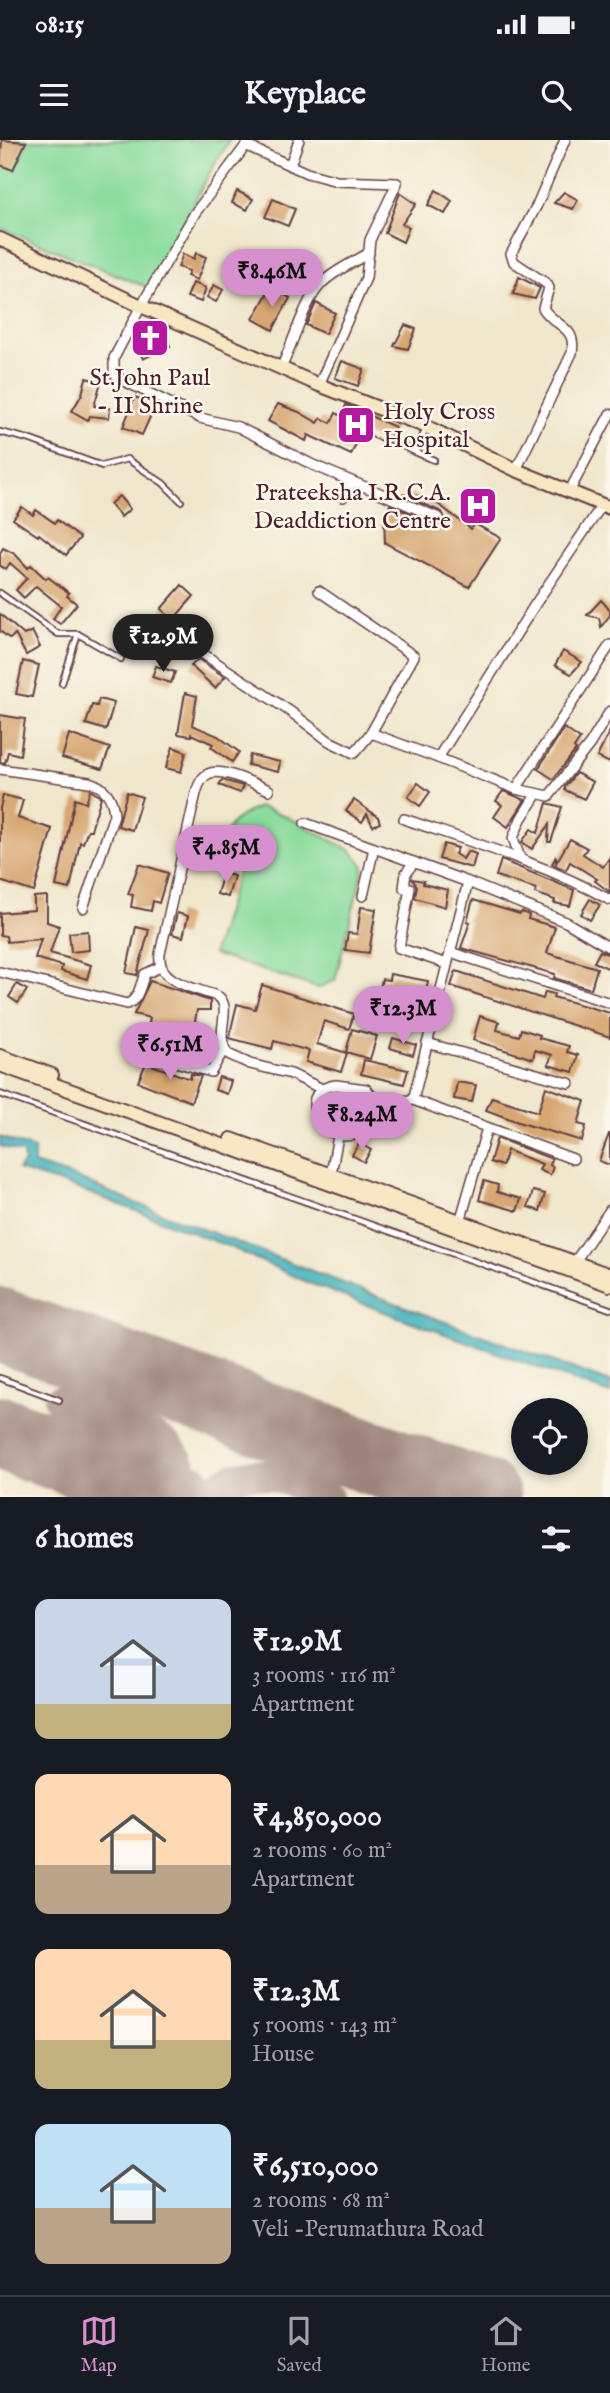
<!DOCTYPE html>
<meta charset="utf-8">
<style>
:root{--surface:#171b24;--page:#20242c;--text:#f1f3f6;--muted:#9ea1a6;--line:#363941;--accent:#d690ce}
body{margin:0;font-family:"IM FELL English",serif;background:var(--page);color:var(--text);height:100vh;display:flex;flex-direction:column;font-size:26px;white-space:nowrap}
*{box-sizing:border-box;margin:0}
p{font-size:23px;color:var(--muted)}
.icon{flex:none;width:38px;height:38px;fill:none;stroke:currentColor;stroke-width:2;stroke-linecap:round;stroke-linejoin:round}
.map{position:relative;height:1357px;overflow:hidden}
.panel{display:flex;flex-direction:column;background:var(--surface);flex:1}
.panel>*{flex:none}
.buttons{position:absolute;left:511px;top:1258px;display:grid;gap:14px}
.buttons a{display:grid;place-items:center;width:77px;height:77px;border-radius:50%;background:var(--surface);box-shadow:0 4px 10px #0003;font-size:35px}
.price{position:absolute;translate:-50% -60px;padding:0 16px;border-radius:24px;background:var(--accent);color:#111;font-size:23px;line-height:46px;filter:drop-shadow(0 2px 4px #0008)}
.price::after{content:'';position:absolute;left:50%;top:42px;width:21px;height:16px;margin-left:-10px;background:inherit;clip-path:polygon(0 0,100% 0,50% 100%)}
.price.on{background:#222;color:#fff}
ul{padding:0;list-style:none}
li{display:flex;align-items:center;gap:21px;height:175px;padding:0 35px}
li span{display:grid;place-items:center;flex:none;width:196px;height:140px;border-radius:14px;color:#555}
li>.icon{margin-inline-start:auto}
span .icon{width:84px;height:84px;fill:#fffc;stroke-width:1}
li b{font-size:30px}
h2{display:flex;justify-content:space-between;align-items:center;height:84px;padding:0 35px;font-size:30px}
.status{display:flex;justify-content:space-between;align-items:center;height:49px;padding:0 35px;background:var(--surface);direction:ltr}
.status svg{height:19px;fill:currentColor}
header{display:flex;justify-content:space-between;align-items:center;height:91px;padding:0 35px;background:var(--surface);font-size:32px;font-weight:800}
.tab-bar{display:flex;justify-content:space-around;align-items:center;height:98px;border-top:2px solid var(--line);background:var(--surface);font-size:19px;color:var(--muted)}
.tab-bar a{display:grid;justify-items:center;gap:4px}
.tab-bar .on{color:var(--accent)}
.map>svg:first-child{display:block}
.green{fill:#8adc9d;stroke:#6a7e64;stroke-width:2}
.water{fill:#42b2bb;stroke:#466873;stroke-width:2}
.lines{fill:none;stroke-linecap:round;stroke-linejoin:round}
.taxiway{stroke:#9d837c;stroke-width:30}
.runway{stroke:#9d837c;stroke-width:75}
.building{fill:#d7a671}
.service-casing{stroke:#633d43;stroke-width:8}
.minor-casing{stroke:#633d43;stroke-width:12}
.secondary-casing{stroke:#633d43;stroke-width:16}
.service{stroke:#fff;stroke-width:4.5}
.minor{stroke:#fff;stroke-width:9}
.secondary{stroke:#f7e8c3;stroke-width:12}
.labels{text-anchor:middle;stroke-width:5;stroke-linejoin:round;paint-order:stroke}
.poi-label{font-size:24px;fill:#4a1f2b;stroke:#fbf7ec}
</style>
<div class="status"><b>08:15</b><svg viewBox="0 0 49 12"><path d="M0 12V9h3v3zM5 12V6h3v6zM10 12V3h3v9zM15 12V0h3v12zM26 1h20v11H26zM47 4h2v5h-2z"/></svg></div>
<header><svg class="icon" aria-label="menu" viewBox="0 0 24 24"><path d="M4 6h16M4 12h16M4 18h16"/></svg>Keyplace<svg class="icon" aria-label="search" viewBox="0 0 24 24"><circle cx="10" cy="10" r="6"/><path d="M15 15l6 6"/></svg></header>
<div class="map">
<svg width="610" height="1357" viewBox="0 0 610 1357">
<rect width="100%" height="100%" fill="#fbf7ec"/>
<filter id="ink" filterUnits="userSpaceOnUse"><feTurbulence type="fractalNoise" baseFrequency=".0143" numOctaves="2"/><feDisplacementMap in="SourceGraphic" scale="14" xChannelSelector="R" yChannelSelector="G"/><feConvolveMatrix kernelMatrix="1 2 1 2 8 2 1 2 1" color-interpolation-filters="sRGB"/></filter>
<filter id="wash" filterUnits="userSpaceOnUse"><feTurbulence type="fractalNoise" baseFrequency=".00686" numOctaves="4" result="noise"/><feDisplacementMap in="SourceGraphic" scale="28" xChannelSelector="R" yChannelSelector="G"/><feGaussianBlur stdDeviation="1.57" result="paint"/><feColorMatrix in="noise" values="0 0 0 0 0 0 0 0 0 0 0 0 0 0 0 0 0 1.4 0 .05"/><feComposite in="paint" operator="in"/></filter>
<g filter="url(#wash)">
<rect width="100%" height="100%" fill="#f0e7cc"/>
<g class="green">
<polygon points="0,0 230,0 209,34 149,148 0,88"/>
<path d="M 259,667 L 283,675 L 352,711 L 364,726 L 335,840 L 318,848 L 213,814 L 240,725 L 219,716 C 225,686 231,679 259,667 Z"/>
</g>
<polygon class="water" points="0,997 34,1009 34,1024 72,1036 130,1061 429,1176 610,1242 610,1254 390,1174 309,1143 230,1107 76,1048 18,1030 24,1022 23,1013 0,1006"/>
<g class="lines">
<g class="taxiway">
<path d="M 59,1260 C 78,1266 97,1273 116,1280 C 159,1296 184,1305 188,1357"/>
<path d="M 204,1357 C 249,1316 279,1339 328,1357"/>
</g>
<g class="runway">
<polyline points="0,1185 483,1357"/>
<polyline points="0,1293 181,1357"/>
</g>
</g>
<g id="blocks">
<g class="building">
<polygon points="2,0 26,2 13,30 0,25"/>
<polygon points="436,50 452,61 445,74 428,65"/>
<polygon points="237,51 253,59 247,70 232,63"/>
<polygon points="564,52 578,60 573,69 554,63"/>
<polygon points="400,53 416,64 402,84 409,87 403,102 385,93"/>
<polygon points="273,59 295,69 288,86 265,77"/>
<polygon points="196,113 206,117 197,140 187,136 189,131 178,127 183,114 194,119"/>
<polygon points="519,137 540,148 535,159 513,154"/>
<polygon points="193,143 206,148 201,162 187,157"/>
<polygon points="214,145 223,150 216,162 207,157"/>
<polygon points="271,147 290,158 273,190 253,179"/>
<polygon points="316,163 335,173 325,194 306,185"/>
<polygon points="151,180 159,184 170,206 143,219 133,197 138,186"/>
<polygon points="405,185 416,189 408,209 394,206"/>
<polygon points="342,221 364,229 358,246 335,238"/>
<polygon points="86,238 101,242 94,266 110,268 109,278 90,276 88,280 72,271 82,254"/>
<polygon points="135,257 155,266 142,295 123,287"/>
<polygon points="278,264 299,272 318,283 321,278 331,283 336,273 341,276 346,265 395,287 387,304 361,292 351,315 308,295 306,301 268,281"/>
<polygon points="401,354 417,356 438,364 471,389 475,384 501,398 469,447 385,403 384,376 390,365 437,385 443,384 446,380 442,372"/>
<polygon points="119,356 130,369 121,377 110,364"/>
<polygon points="22,367 33,375 36,370 55,383 57,380 80,398 66,415 39,394 38,396 13,379"/>
<polygon points="3,408 15,414 28,428 31,425 46,439 48,437 69,453 67,456 77,464 60,484 53,479 61,466 36,446 24,458 16,450 27,438 10,423 6,429 0,426 0,413"/>
<polygon points="182,445 194,456 173,480 161,469"/>
<polygon points="601,460 610,470 610,475 601,487 599,478 587,475"/>
<polygon points="0,474 24,495 32,491 40,507 26,515 15,494 10,499 0,491"/>
<polygon points="563,511 582,522 571,534 555,525"/>
<polygon points="198,519 225,537 215,548 191,526"/>
<polygon points="23,521 39,525 32,557 16,554"/>
<polygon points="156,526 175,532 171,543 152,537"/>
<polygon points="185,553 197,556 192,585 218,596 239,612 232,622 211,607 213,604 191,594 191,596 178,594"/>
<polygon points="99,559 114,563 106,590 86,584 92,565 97,566"/>
<polygon points="0,575 25,579 20,615 8,612 5,623 0,622"/>
<polygon points="564,588 580,599 574,608 576,610 553,639 538,629"/>
<polygon points="610,591 610,623 597,617"/>
<polygon points="69,594 110,608 102,629 62,618"/>
<polygon points="173,607 186,612 181,632 166,628"/>
<polygon points="250,615 280,622 278,632 248,625"/>
<polygon points="576,633 593,642 584,659 565,650 565,647"/>
<polygon points="222,640 243,646 240,653 219,645"/>
<polygon points="418,643 430,652 420,666 408,657"/>
<polygon points="90,650 101,657 91,690 88,690 83,703 80,702 70,749 56,746 75,659 86,663"/>
<polygon points="503,651 525,660 508,687 494,677 502,665 496,661"/>
<polygon points="127,652 142,657 132,690 118,686"/>
<polygon points="3,655 23,660 18,678 52,689 34,752 0,741 0,668"/>
<polygon points="354,660 378,677 380,683 373,686 367,674 362,682 346,671"/>
<polygon points="547,663 562,667 551,702 548,702 549,685 532,709 522,702 531,689 538,693"/>
<polygon points="570,699 587,708 583,714 603,727 610,717 610,752 595,741 597,739 570,722 566,730 552,724 556,716 556,723"/>
<polygon points="444,704 458,708 455,714 463,719 468,711 476,714 472,728 439,719"/>
<polygon points="501,720 574,750 570,766 554,763 555,760 535,753 536,749 496,736"/>
<polygon points="139,724 168,733 159,763 153,761 151,771 131,767 133,755 128,754"/>
<polygon points="223,733 234,736 228,757 217,754"/>
<polygon points="412,739 424,741 423,744 448,750 445,767 415,758 417,746"/>
<polygon points="47,756 47,782 59,786 50,813 91,825 87,839 61,831 62,826 35,818 41,799 7,802 6,796 0,795 0,773 34,770 34,757"/>
<polygon points="590,759 600,765 590,780 581,774"/>
<polygon points="473,760 520,774 522,772 529,775 528,779 555,787 547,813 597,828 591,849 554,838 555,834 461,808 470,782 467,781"/>
<polygon points="361,767 376,769 369,813 345,810 348,793 357,794"/>
<polygon points="177,773 188,776 183,797 172,794"/>
<polygon points="136,787 149,790 137,835 126,833"/>
<polygon points="88,791 89,810 71,812 69,793"/>
<polygon points="600,811 610,815 610,829 594,822"/>
<polygon points="456,831 543,859 545,852 554,854 553,857 610,873 610,897 451,846"/>
<polygon points="390,834 428,841 425,858 380,848 382,839 389,840"/>
<polygon points="150,841 210,861 210,870 197,870 194,886 200,887 198,899 214,905 208,924 196,920 197,916 144,905 150,878 134,874"/>
<polygon points="17,844 27,850 18,863 9,857"/>
<polygon points="262,845 354,874 349,889 324,881 317,904 347,913 341,932 306,922 309,911 274,901 272,909 229,898 237,864 255,869"/>
<polygon points="480,876 499,882 497,890 519,896 521,889 540,895 539,898 569,906 567,912 578,915 573,932 548,925 552,915 535,910 533,919 473,900"/>
<polygon points="352,889 377,896 370,919 346,912"/>
<polygon points="393,898 416,905 413,915 390,908"/>
<polygon points="364,920 408,930 404,944 361,934"/>
<polygon points="146,923 190,939 191,934 201,936 191,962 138,942"/>
<polygon points="219,937 231,941 227,954 215,950"/>
<polygon points="457,942 476,945 472,962 454,959"/>
<polygon points="546,947 585,961 578,984 586,986 582,1001 521,983 486,970 492,957 538,972"/>
<polygon points="609,994 610,994 610,1025 599,1021"/>
<polygon points="497,998 552,1019 550,1025 553,1027 550,1035 539,1030 542,1024 507,1010 502,1026 490,1022"/>
<polygon points="359,1003 371,1010 364,1022 352,1015"/>
<polygon points="484,1041 498,1045 497,1052 521,1059 517,1071 479,1060"/>
<polygon points="533,1051 545,1054 540,1071 528,1067"/>
</g>
</g>
</g>
<g filter="url(#ink)">
<use href="#blocks" fill-opacity="0" stroke="#633d43" stroke-width="2"/>
<g class="lines">
<g class="service-casing">
<g id="service">
<polyline points="427,287 415,312 434,320"/>
<polyline points="0,292 28,299 102,326 127,319 163,343 181,361"/>
<polyline points="393,301 415,312"/>
<polyline points="0,453 58,494 78,494 121,519"/>
<polyline points="62,543 78,494"/>
<polyline points="0,954 610,1169"/>
<polyline points="0,1238 59,1260"/>
</g>
</g>
<g class="minor-casing">
<g id="minor">
<polyline points="250,0 195,73 141,166 114,218 114,233 120,239 200,278 238,287 313,325 439,378"/>
<polyline points="247,6 307,33 337,41 397,43 370,100 366,138 319,245"/>
<polyline points="290,25 299,0"/>
<path d="M 281,228 C 293,204 304,161 322,143 C 334,131 354,122 369,113"/>
<path d="M 516,330 L 572,213 C 577,185 554,187 543,168 L 549,148 L 547,144 L 514,122 L 511,114 L 537,65 L 565,0"/>
<polyline points="569,352 610,274"/>
<polyline points="343,357 353,342"/>
<polyline points="319,451 414,516 371,593"/>
<polyline points="170,492 291,572 329,601 354,613 371,593 438,618 536,463 602,365"/>
<polyline points="438,618 516,649 549,656 590,604 610,571"/>
<path d="M 0,629 L 89,642 C 106,647 113,658 114,675 L 83,768"/>
<polyline points="516,649 610,505"/>
<path d="M 269,650 C 254,644 223,627 208,634 C 201,637 198,646 196,653 L 160,814 C 156,844 198,848 219,857 C 233,870 213,893 228,914 L 250,924 L 291,934 L 322,949"/>
<path d="M 404,679 C 474,703 545,724 610,760"/>
<polyline points="305,683 468,742 566,782 610,808"/>
<polyline points="520,718 513,698 521,679 536,655"/>
<polyline points="414,722 406,733 404,748 410,748 399,808 447,824"/>
<polyline points="363,756 374,708"/>
<polyline points="450,812 610,863"/>
<path d="M 0,832 L 127,864 C 139,860 140,845 145,834 L 160,827"/>
<polyline points="427,903 569,943"/>
<polyline points="165,919 211,932 224,909"/>
<path d="M 336,945 L 366,949 L 377,962 C 377,975 373,982 362,990 C 334,1011 300,969 320,951 C 324,947 330,946 336,945 Z"/>
<polyline points="413,960 468,742"/>
<polyline points="377,962 413,960 573,1019"/>
<polyline points="331,1034 338,996"/>
<polyline points="460,1082 487,988"/>
<polyline points="574,1123 610,1070"/>
</g>
</g>
<g class="secondary-casing">
<g id="secondary">
<polyline points="0,99 141,166 319,245 427,287 516,330 610,368"/>
<polyline points="0,916 52,935"/>
<polyline points="0,925 610,1145"/>
<polyline points="231,999 610,1135"/>
</g>
</g>
<use href="#service" class="service"/>
<use href="#minor" class="minor"/>
<use href="#secondary" class="secondary"/>
</g>
</g>
<defs>
<g id="church-square" transform="scale(2.0125)"><rect x="-9" y="-9" width="18" height="18" rx="4" fill="#b5179e" stroke="#fbf7ec"/><path d="M-1.2-6h2.4v3.5h3.3v2.4h-3.3V6h-2.4V-.1h-3.3v-2.4h3.3Z" fill="#fff"/></g>
<g id="hospital-square" transform="scale(2.0125)"><rect x="-9" y="-9" width="18" height="18" rx="4" fill="#b5179e" stroke="#fbf7ec"/><path d="M-5-5h3v3.5h4V-5h3V5h-3V1.5h-4V5h-3Z" fill="#fff"/></g>
</defs>
<g fill-rule="evenodd">
<use href="#church-square" x="150" y="198"/>
<use href="#hospital-square" x="356" y="285"/>
<use href="#hospital-square" x="478" y="366"/>
</g>
<g class="labels">
<g class="poi-label">
<text x="150" y="245">St.John Paul<tspan x="150" dy="28">- II Shrine</tspan></text>
<text x="383" y="279" text-anchor="start">Holy Cross<tspan x="383" dy="28">Hospital</tspan></text>
<text x="451" y="360" text-anchor="end">Prateeksha I.R.C.A.<tspan x="451" dy="28">Deaddiction Centre</tspan></text>
</g>
</g>
</svg>
<div class="buttons">
<a><svg class="icon" aria-label="locate" viewBox="0 0 24 24"><circle cx="12" cy="12" r="6"/><path d="M12 2v4M12 18v4M2 12h4M18 12h4"/></svg></a>
</div>
<b class="price" style="left:272px;top:169px">₹8.46M</b>
<b class="price on" style="left:163px;top:534px">₹12.9M</b>
<b class="price" style="left:226px;top:745px">₹4.85M</b>
<b class="price" style="left:403px;top:906px">₹12.3M</b>
<b class="price" style="left:170px;top:942px">₹6.51M</b>
<b class="price" style="left:362px;top:1012px">₹8.24M</b>
</div>
<section class="panel">
<h2>6 homes<svg class="icon" aria-label="filters" viewBox="0 0 24 24"><path d="M4 7h16M4 17h16"/><circle cx="9" cy="7" r="2"/><circle cx="15" cy="17" r="2"/></svg></h2>
<ul>
<li><span style="background:linear-gradient(#c9d6e8 75%,#c2b280 0)"><svg class="icon" aria-label="home" viewBox="0 0 24 24"><path d="M3 11l9-7 9 7M6 9v11h12V9"/></svg></span><div><b>₹12.9M</b><p>3 rooms · 116 m²</p><p>Apartment</p></div></li>
<li><span style="background:linear-gradient(#ffd9b3 65%,#b9a48a 0)"><svg class="icon" aria-label="home" viewBox="0 0 24 24"><path d="M3 11l9-7 9 7M6 9v11h12V9"/></svg></span><div><b>₹4,850,000</b><p>2 rooms · 60 m²</p><p>Apartment</p></div></li>
<li><span style="background:linear-gradient(#ffd9b3 65%,#c2b280 0)"><svg class="icon" aria-label="home" viewBox="0 0 24 24"><path d="M3 11l9-7 9 7M6 9v11h12V9"/></svg></span><div><b>₹12.3M</b><p>5 rooms · 143 m²</p><p>House</p></div></li>
<li><span style="background:linear-gradient(#bfe0f5 60%,#b9a48a 0)"><svg class="icon" aria-label="home" viewBox="0 0 24 24"><path d="M3 11l9-7 9 7M6 9v11h12V9"/></svg></span><div><b>₹6,510,000</b><p>2 rooms · 68 m²</p><p>Veli -Perumathura Road</p></div></li>
</ul>
</section>
<nav class="tab-bar">
<a class="on"><svg class="icon" aria-label="map" viewBox="0 0 24 24"><path d="M3 6l6-2 6 2 6-2v14l-6 2-6-2-6 2zM9 4v14M15 6v14"/></svg>Map</a>
<a><svg class="icon" aria-label="saved" viewBox="0 0 24 24"><path d="M7 4h10v16l-5-4-5 4z"/></svg>Saved</a>
<a><svg class="icon" aria-label="home" viewBox="0 0 24 24"><path d="M3 11l9-7 9 7M6 9v11h12V9"/></svg>Home</a>
</nav>
